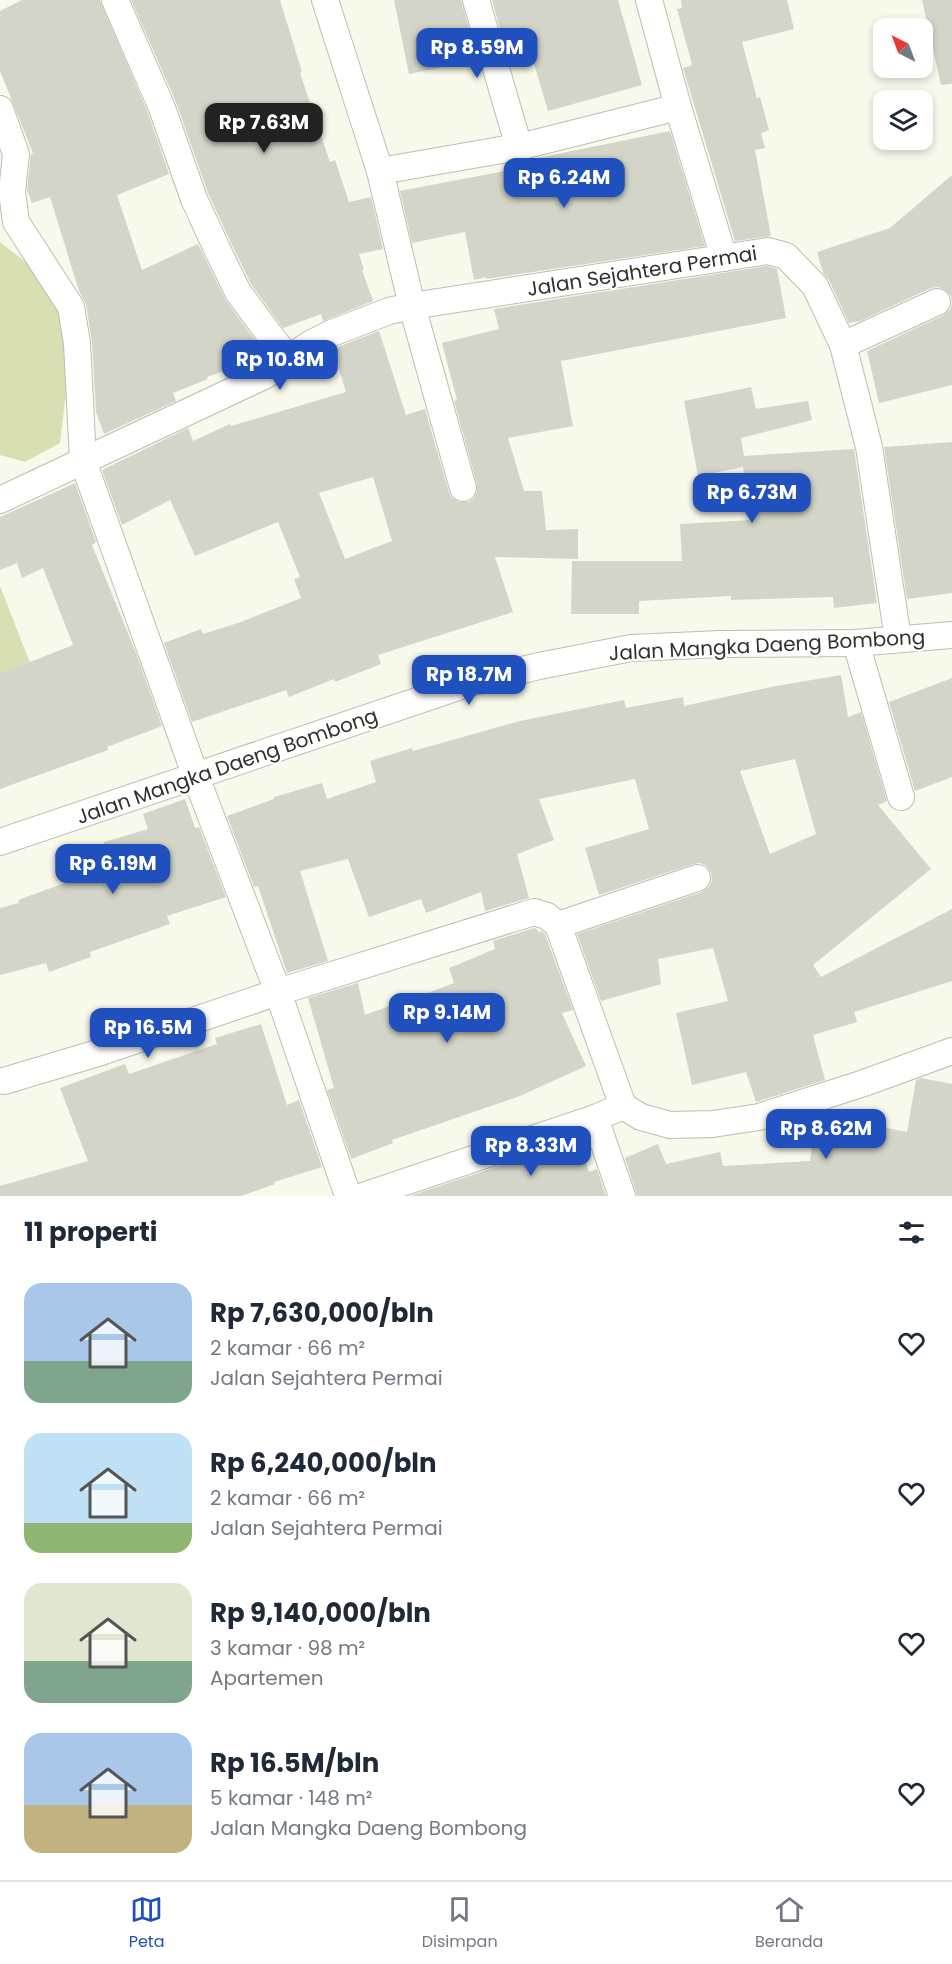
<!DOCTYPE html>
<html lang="id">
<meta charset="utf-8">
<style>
:root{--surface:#fff;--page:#f2f2f3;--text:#1f2937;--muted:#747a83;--line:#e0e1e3;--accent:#2050bd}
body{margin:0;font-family:Poppins,sans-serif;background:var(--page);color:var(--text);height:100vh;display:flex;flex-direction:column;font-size:22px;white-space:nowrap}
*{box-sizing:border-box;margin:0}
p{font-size:20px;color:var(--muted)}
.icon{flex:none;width:33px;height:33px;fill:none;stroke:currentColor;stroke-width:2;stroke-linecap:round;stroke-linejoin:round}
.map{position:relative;height:1196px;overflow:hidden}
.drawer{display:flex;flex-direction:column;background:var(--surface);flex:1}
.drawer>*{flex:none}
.needle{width:39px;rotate:318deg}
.tools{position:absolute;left:873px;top:18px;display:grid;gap:12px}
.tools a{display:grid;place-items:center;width:60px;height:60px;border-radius:12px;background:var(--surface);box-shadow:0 3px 9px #0003;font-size:30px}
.price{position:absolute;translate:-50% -51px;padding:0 14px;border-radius:12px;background:var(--accent);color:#fff;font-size:20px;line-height:39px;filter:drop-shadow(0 2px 3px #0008)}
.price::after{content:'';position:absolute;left:50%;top:36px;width:18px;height:14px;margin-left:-9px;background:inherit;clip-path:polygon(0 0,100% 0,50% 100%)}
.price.selected{background:#222;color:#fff}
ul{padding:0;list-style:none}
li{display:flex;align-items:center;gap:18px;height:150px;padding:0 24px}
li span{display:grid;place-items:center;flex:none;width:168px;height:120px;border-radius:18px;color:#555}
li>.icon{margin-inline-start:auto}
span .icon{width:72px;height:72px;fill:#fffc;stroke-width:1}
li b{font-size:26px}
h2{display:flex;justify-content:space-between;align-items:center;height:72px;padding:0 24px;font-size:26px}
.dock{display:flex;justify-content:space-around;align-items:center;height:84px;border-top:2px solid var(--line);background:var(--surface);font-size:16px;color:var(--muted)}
.dock a{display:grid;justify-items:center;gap:3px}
.dock .selected{color:var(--accent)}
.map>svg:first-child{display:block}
.green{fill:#d9dfb3}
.building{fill:#d3d5c8;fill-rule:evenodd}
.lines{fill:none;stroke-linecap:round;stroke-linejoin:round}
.street-casing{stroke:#bcbeb1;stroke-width:28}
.street{stroke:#fff;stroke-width:26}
.labels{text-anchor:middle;stroke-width:4.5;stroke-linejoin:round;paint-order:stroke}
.street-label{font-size:20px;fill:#31312c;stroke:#fff}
</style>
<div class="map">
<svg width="952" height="1196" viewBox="0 0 952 1196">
<rect width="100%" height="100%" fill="#f7f9eb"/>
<g class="green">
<polygon points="0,242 77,302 60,443 25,462 0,455"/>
<polygon points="0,586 43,696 0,710"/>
</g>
<g class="building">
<polygon points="22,0 100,0 148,113 169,174 117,195 142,270 198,244 225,299 254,339 260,358 207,377 208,379 173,393 176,401 104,434 96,412 92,342 86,304 79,291 50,197 32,203 27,190 31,154 33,153 0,71 0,11"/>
<polygon points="131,0 280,0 302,72 300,73 330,162 335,160 349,202 371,197 383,249 359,254 364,270 362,270 373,301 323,321 321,314 283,328 251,284 232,245 208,193 176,102"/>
<polygon points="394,0 461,0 478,60 409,74"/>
<polygon points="492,0 618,0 642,85 548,111 530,50 515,54 515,52 507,54"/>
<polygon points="681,0 787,0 794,29 742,42 757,98 760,97 769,130 761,133 765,148 755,150 771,236 735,241 683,68 692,65 677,9 682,8"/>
<polygon points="922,0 952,0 952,84 941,85"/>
<polygon points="670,131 705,246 486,279 486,277 474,280 465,232 412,243 400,191 531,166 530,160 533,159"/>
<polygon points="952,175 952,385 879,403 867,351 944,315 950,310 952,303 951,296 945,290 938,287 931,288 860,321 849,323 829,280 823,273 817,252 890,228"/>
<path d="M 767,266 L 777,269 L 786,318 L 561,361 L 573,426 L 508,438 L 524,491 L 542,491 L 546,530 L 578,529 L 578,559 L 495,557 L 513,612 L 378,655 L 381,664 L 335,682 L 334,679 L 289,697 L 286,690 L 192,722 L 164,643 L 201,629 L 203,634 L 241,622 L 301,598 L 294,579 L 300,577 L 278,522 L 195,556 L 170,500 L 122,525 L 102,470 L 188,428 L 193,441 L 230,424 L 231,426 L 346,392 L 333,349 L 379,331 L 406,415 L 425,409 L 449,493 L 452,498 L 459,502 L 468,502 L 473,499 L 477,492 L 477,484 L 454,401 L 457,400 L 442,343 L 499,329 L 494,309 ZM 373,477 L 392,541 L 345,559 L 319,493 Z"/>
<polygon points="751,387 756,409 808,401 812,420 741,438 744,456 854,449 877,603 834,608 833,597 731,600 731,596 639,601 639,614 571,614 572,561 682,561 680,524 750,520 743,467 698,476 684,401"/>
<polygon points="952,442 952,593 907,599 884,447"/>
<polygon points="75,483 96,542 92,545 136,653 162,726 107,747 108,750 0,789 0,674 73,645 43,568 22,578 17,563 0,570 0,517"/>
<path d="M 841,675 L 848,717 L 861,712 L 887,801 L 878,805 L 931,869 L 813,965 L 821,977 L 952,909 L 952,981 L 854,1012 L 857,1022 L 813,1035 L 825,1080 L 756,1102 L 746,1072 L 692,1085 L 676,1013 L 728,1001 L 713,948 L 658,959 L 661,984 L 601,1001 L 577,934 L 702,892 L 709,887 L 712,880 L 711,873 L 706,866 L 700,863 L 693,864 L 599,895 L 585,848 L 649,829 L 635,779 L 539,799 L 554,840 L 517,854 L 529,898 L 485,911 L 481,892 L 426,913 L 421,899 L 369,917 L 348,859 L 300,871 L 328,961 L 287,973 L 258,886 L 254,887 L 227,816 L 274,799 L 274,797 L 322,783 L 327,799 L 376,782 L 370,761 L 412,748 L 413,751 L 520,721 L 624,700 L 626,708 L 683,697 L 684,706 L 776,686 ZM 795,759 L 816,834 L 770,854 L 740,771 Z"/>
<polygon points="952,678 952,777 915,791 889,702"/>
<polygon points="185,799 195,828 199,827 226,897 167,916 170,924 90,952 91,957 49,972 46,963 0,975 0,908 19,903 18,900 65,883 62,876 109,858 104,842 148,829 143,814"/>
<polygon points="534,928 537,929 538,932 542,931 545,934 573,1010 562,1013 586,1066 520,1096 392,1140 393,1143 351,1159 327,1090 334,1088 308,998 358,983 365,1015 395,1004 396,1005 454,983 449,968 495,949 493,941"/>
<polygon points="261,1024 287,1105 299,1100 322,1167 274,1182 275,1184 241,1196 0,1196 0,1186 88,1161 60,1088 125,1064 129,1074 217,1044 215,1038"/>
<polygon points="921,1078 952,1084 952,1196 637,1196 625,1158 658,1144 666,1164 720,1152 723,1166 810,1161 816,1114 821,1113 852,1116 851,1121 907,1132 916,1080"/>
<polygon points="579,1139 589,1172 597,1169 606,1196 410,1196"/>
</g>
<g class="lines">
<g class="street-casing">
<g id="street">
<polyline points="115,0 162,108 194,199 218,251 238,292 272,338 289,359"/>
<polyline points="325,0 380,171 412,306 768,251 786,256 815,286 843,345 869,447 898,639"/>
<polyline points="476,0 519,147"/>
<polyline points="649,0 678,107 724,258"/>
<polyline points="0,109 16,154 12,192 16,222 71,307 77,343 83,461 196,777 278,992 348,1196"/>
<polyline points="380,171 519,147 678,107"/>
<polyline points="843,345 937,302"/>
<polyline points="0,500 264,376 310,344 332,333 389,311 412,306 463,488"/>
<polyline points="856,643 901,797"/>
<polyline points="0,842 473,682 539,666 631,648 721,644 856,643 952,635"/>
<polyline points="558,925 697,878"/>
<polyline points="4,1081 101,1052 278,992 534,912 547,916 558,925 623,1106"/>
<polyline points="595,1118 622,1196"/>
<polyline points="363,1196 595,1118 623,1106 641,1117 670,1125 713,1124 759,1117 864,1083 952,1051"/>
</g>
</g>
<use href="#street" class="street"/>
</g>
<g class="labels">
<g class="street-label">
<text transform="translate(642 271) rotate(-9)" y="7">Jalan Sejahtera Permai</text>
<text transform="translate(767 645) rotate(-3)" y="7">Jalan Mangka Daeng Bombong</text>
<text transform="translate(227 766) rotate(-19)" y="7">Jalan Mangka Daeng Bombong</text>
</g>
</g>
</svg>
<div class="tools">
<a><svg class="needle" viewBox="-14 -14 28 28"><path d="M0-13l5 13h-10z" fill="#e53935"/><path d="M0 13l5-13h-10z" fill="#747a83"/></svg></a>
<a><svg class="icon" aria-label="layers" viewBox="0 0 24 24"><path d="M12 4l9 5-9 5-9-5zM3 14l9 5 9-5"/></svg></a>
</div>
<b class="price" style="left:477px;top:79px">Rp 8.59M</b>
<b class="price selected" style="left:264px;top:154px">Rp 7.63M</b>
<b class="price" style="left:564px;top:209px">Rp 6.24M</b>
<b class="price" style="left:280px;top:391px">Rp 10.8M</b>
<b class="price" style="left:752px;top:524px">Rp 6.73M</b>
<b class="price" style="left:469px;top:706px">Rp 18.7M</b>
<b class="price" style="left:113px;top:895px">Rp 6.19M</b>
<b class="price" style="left:447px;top:1044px">Rp 9.14M</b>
<b class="price" style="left:148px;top:1059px">Rp 16.5M</b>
<b class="price" style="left:826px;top:1160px">Rp 8.62M</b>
<b class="price" style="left:531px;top:1177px">Rp 8.33M</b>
</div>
<section class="drawer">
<h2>11 properti<svg class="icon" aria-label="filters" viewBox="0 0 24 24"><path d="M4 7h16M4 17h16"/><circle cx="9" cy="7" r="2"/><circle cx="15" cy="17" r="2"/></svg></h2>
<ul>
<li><span style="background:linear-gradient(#a9c7e8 65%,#7fa58c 0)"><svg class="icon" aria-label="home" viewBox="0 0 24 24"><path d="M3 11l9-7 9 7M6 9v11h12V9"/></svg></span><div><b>Rp 7,630,000/bln</b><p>2 kamar · 66 m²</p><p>Jalan Sejahtera Permai</p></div><svg class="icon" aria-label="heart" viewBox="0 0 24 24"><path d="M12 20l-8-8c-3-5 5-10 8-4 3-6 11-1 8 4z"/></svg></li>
<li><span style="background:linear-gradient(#bfe0f5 75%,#8fb573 0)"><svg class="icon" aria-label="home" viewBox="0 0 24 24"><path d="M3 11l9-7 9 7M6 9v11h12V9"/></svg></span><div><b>Rp 6,240,000/bln</b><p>2 kamar · 66 m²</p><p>Jalan Sejahtera Permai</p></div><svg class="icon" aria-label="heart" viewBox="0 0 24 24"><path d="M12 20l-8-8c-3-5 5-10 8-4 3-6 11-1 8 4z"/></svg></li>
<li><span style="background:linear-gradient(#dfe7d0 65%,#7fa58c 0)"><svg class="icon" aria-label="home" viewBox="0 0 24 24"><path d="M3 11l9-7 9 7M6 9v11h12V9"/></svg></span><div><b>Rp 9,140,000/bln</b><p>3 kamar · 98 m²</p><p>Apartemen</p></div><svg class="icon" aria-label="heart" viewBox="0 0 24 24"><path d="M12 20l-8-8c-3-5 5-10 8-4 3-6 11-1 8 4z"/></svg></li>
<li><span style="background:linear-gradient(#a9c7e8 60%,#c2b280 0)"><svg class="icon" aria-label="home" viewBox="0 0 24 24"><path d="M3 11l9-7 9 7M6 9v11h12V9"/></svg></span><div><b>Rp 16.5M/bln</b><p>5 kamar · 148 m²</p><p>Jalan Mangka Daeng Bombong</p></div><svg class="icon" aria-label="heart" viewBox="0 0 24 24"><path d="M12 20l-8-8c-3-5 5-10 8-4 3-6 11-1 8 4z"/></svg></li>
</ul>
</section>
<nav class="dock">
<a class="selected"><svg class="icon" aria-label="map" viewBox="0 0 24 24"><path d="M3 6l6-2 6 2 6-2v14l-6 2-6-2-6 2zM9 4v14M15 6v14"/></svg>Peta</a>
<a><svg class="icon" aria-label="saved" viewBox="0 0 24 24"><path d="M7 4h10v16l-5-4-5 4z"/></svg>Disimpan</a>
<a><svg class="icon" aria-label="home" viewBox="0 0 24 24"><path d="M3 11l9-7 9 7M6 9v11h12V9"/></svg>Beranda</a>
</nav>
